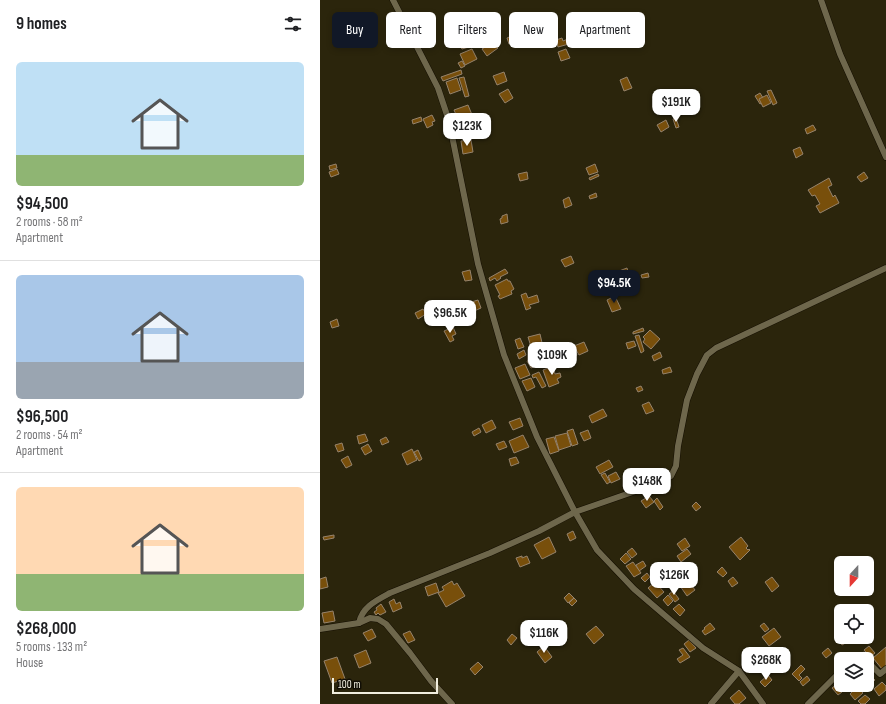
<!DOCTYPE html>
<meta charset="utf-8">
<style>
:root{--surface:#fff;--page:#f2f2f2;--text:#202124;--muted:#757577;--line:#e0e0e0;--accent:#111827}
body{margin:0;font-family:"Sofia Sans Condensed",sans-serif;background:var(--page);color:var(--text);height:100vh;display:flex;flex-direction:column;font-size:15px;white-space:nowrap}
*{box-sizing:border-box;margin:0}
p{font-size:13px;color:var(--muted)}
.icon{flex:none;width:22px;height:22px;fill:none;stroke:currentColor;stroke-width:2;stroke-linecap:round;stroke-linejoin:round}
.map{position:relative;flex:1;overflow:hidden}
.panel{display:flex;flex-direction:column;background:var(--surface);width:320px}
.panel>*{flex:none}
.banner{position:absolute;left:12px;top:12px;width:380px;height:36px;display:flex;gap:8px}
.needle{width:26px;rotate:201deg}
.fabs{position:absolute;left:514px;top:556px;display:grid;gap:8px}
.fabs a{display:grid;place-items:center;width:40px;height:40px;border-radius:6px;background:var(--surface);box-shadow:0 2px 6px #0003;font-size:20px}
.scale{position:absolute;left:12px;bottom:10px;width:106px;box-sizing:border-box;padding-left:4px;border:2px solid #f1eedf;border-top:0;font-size:11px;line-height:14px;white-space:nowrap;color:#f1eedf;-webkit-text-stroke:3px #110e05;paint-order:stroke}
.price{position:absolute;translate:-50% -34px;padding:0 9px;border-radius:8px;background:#fff;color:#222;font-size:13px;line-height:26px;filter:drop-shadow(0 1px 2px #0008)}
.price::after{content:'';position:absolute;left:50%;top:24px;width:12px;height:9px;margin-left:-6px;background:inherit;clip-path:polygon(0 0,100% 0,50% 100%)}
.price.on{background:var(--accent);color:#fff}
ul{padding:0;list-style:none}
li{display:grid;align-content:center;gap:8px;height:212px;padding:0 16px}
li+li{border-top:1px solid var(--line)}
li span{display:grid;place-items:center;height:124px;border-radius:6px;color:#555}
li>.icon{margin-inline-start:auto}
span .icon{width:72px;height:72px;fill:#fffc;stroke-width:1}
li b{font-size:17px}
h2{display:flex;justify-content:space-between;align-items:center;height:48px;padding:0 16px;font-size:17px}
.pill{padding:0 14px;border-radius:6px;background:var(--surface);box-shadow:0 2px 6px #0003;font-size:14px;line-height:36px}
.pill.on{background:var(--accent);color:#fff}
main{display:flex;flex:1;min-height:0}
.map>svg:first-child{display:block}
.building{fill:#784f0b;stroke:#96836c}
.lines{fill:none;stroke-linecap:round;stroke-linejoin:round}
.street-casing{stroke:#140e00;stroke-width:7}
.street{stroke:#6e674c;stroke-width:6}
</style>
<main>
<section class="panel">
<h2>9 homes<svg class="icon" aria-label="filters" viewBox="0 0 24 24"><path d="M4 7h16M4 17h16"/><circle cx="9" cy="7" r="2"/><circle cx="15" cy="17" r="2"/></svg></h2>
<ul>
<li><span style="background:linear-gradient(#bfe0f5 75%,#8fb573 0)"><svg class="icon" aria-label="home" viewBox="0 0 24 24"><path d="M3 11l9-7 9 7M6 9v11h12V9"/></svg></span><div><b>$94,500</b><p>2 rooms · 58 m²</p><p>Apartment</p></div></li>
<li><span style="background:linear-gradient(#a9c7e8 70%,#9aa5b1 0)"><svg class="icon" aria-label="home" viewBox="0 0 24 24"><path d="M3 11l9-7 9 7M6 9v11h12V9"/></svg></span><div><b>$96,500</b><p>2 rooms · 54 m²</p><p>Apartment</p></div></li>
<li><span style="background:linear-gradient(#ffd9b3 70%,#8fb573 0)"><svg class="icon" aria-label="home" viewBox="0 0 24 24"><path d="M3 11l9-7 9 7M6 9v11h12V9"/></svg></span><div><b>$268,000</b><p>5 rooms · 133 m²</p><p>House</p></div></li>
</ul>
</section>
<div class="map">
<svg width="566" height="704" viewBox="0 0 566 704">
<rect width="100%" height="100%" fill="#2b250c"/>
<g class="building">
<polygon points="172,34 174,39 166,42 164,37"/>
<polygon points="194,35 196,41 189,44 187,38"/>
<polygon points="242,38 243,41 248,39 249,44 238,47 236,40"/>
<polygon points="151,42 152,46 142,49 140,46"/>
<polygon points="173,42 178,48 167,56 162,49"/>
<polygon points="152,49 157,59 145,65 140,54"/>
<polygon points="246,49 250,58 241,61 238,52"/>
<polygon points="142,61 145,66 141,68 138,63"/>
<polygon points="141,70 142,74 123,81 121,77"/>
<polygon points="184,72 187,81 177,85 173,76"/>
<polygon points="144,77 149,96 145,97 139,78"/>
<polygon points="307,77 312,88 304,91 300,80"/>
<polygon points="137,78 141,90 130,94 126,82"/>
<polygon points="188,89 193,98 185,103 179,94"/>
<polygon points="451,90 457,103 453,105 447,91"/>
<polygon points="440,93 445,101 440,104 435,96"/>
<polygon points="447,95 451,103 443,107 439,99"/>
<polygon points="148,105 157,127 144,133 134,110"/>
<polygon points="112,115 115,121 112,122 113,125 107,128 103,119"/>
<polygon points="101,117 102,121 93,124 92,120"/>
<polygon points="356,118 359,127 356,128 353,119"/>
<polygon points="346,120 349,127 341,132 337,125"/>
<polygon points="493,125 496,130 487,134 485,129"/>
<polygon points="151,140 153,152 143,154 141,141"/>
<polygon points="480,147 483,154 476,158 473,150"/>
<polygon points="16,164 17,168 10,170 9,166"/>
<polygon points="275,164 278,172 269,175 266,168"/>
<polygon points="17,169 19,174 11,177 9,172"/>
<polygon points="207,172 208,179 200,181 198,174"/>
<polygon points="544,172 548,178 541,182 537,177"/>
<polygon points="278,174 279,176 270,180 269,178"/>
<polygon points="509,178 512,185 508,187 513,197 515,195 519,203 500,213 496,206 500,204 495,195 492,196 488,190"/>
<polygon points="276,193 277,197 270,199 269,196"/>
<polygon points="249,197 252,205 245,208 243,200"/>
<polygon points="187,214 188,222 181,224 180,219 182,218 182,216"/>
<polygon points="251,256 254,263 245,267 241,260"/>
<polygon points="307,268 308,271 300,274 299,271"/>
<polygon points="185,269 188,273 180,277 181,278 177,281 175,278 170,281 169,278"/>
<polygon points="150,270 152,280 145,281 142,272"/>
<polygon points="328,273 329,277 322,278 321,275"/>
<polygon points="311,275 312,283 302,285 300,277"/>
<polygon points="187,279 188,281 190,281 194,289 191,291 192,294 180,299 178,296 180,295 175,285"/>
<polygon points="206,293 208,298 217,295 219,302 209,305 211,308 206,310 201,295"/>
<polygon points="295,296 301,309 292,312 287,300"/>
<polygon points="158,300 161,308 152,312 148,303"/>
<polygon points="103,309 106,314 98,319 95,313"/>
<polygon points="17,319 19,326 12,328 10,322"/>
<polygon points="133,327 136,334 132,336 134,340 130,342 124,331"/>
<polygon points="323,328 324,331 313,334 313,332"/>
<polygon points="330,330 340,339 331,349 323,342 325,339 323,337"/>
<polygon points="220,334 223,347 212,350 208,337"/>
<polygon points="319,335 324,351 321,353 315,336"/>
<polygon points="200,338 204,347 198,349 195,340"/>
<polygon points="314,341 316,346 308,349 306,343"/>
<polygon points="264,342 268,351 259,355 254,346"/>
<polygon points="251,343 257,355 252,358 246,346"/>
<polygon points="204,350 206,355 199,359 197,354"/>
<polygon points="340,352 342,357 334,361 332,356"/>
<polygon points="213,359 216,366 211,368 207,361"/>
<polygon points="205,364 210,375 200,379 195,368"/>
<polygon points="233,366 235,374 240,373 241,377 237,379 239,383 229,387 223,370"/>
<polygon points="350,367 352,372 343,374 342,370"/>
<polygon points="219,372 226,386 222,388 216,377 213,378 212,375"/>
<polygon points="211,378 215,387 207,391 202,381"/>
<polygon points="321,386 323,390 318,392 316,388"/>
<polygon points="329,402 334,411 326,414 322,405"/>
<polygon points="283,409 287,416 272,423 269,416"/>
<polygon points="200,418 203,426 193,430 189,422"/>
<polygon points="172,420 176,428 166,433 162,425"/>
<polygon points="159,428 161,432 154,436 152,432"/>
<polygon points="253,429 258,444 252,446 247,431"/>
<polygon points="268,430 271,438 264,441 260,433"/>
<polygon points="247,433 251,446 239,450 235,436"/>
<polygon points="45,434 48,441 39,444 37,436"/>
<polygon points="203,435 209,447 194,453 189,441"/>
<polygon points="66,437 69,442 62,445 60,440"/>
<polygon points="234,437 239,451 230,454 226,439"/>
<polygon points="184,441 187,447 179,450 176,444"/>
<polygon points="22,443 24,450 18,452 15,445"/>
<polygon points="48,444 52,451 45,455 41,448"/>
<polygon points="92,449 97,460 87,465 82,454"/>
<polygon points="98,450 102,459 99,461 94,452"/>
<polygon points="28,456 32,465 26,468 21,460"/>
<polygon points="196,457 199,463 191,466 189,459"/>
<polygon points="289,460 293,467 280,474 276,467"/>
<polygon points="296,472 300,479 291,483 288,476"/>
<polygon points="285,473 290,482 287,484 281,475"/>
<polygon points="329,496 334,502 326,508 321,501"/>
<polygon points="337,498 343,507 340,510 334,501"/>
<polygon points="376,502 381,507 376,511 372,506"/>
<polygon points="253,531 256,538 250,541 247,534"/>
<polygon points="14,535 14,538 4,540 3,537"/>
<polygon points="229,537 236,552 222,559 214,545"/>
<polygon points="421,537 428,546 426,548 428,550 429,549 430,550 420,560 409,547"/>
<polygon points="365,538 370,546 362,551 357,544"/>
<polygon points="312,548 317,554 312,558 307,552"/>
<polygon points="367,549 371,554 361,562 357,556"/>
<polygon points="306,553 311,559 305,564 300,559"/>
<polygon points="202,556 202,558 207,556 210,563 200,567 196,558"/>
<polygon points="323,561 326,566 319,571 316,565"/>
<polygon points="313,562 321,573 314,577 306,566"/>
<polygon points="356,567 364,575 357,583 348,575"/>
<polygon points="402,567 407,573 403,577 397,572"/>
<polygon points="327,573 330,577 325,582 321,578"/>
<polygon points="6,577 8,587 0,589 0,579"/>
<polygon points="413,577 418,583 412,587 408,581"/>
<polygon points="452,577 459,586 452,592 445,582"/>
<polygon points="368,580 375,590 367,596 360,586"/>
<polygon points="132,581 134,585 137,583 145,596 126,607 118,593 124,590 122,587"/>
<polygon points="335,582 344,592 337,598 328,588"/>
<polygon points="116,583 119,592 108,596 105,587"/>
<polygon points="353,591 359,599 355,602 349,594"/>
<polygon points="249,593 254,598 248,603 244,598"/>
<polygon points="348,595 353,601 348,606 343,600"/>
<polygon points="254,598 257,601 252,606 249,603"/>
<polygon points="74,599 76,604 80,602 82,608 73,612 69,602"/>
<polygon points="61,604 66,612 60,615 58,613 56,615 54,612 57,610 56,608"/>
<polygon points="359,604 365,610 360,616 353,609"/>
<polygon points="13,611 15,621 4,623 2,613"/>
<polygon points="234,621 242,629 236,636 227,627"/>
<polygon points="390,623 395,629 385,635 382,631 385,629 384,628"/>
<polygon points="444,623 449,629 445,632 440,626"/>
<polygon points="276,626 284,635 274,644 266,634"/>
<polygon points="454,628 461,637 449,646 442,637"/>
<polygon points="52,629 56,637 48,641 43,633"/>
<polygon points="90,631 95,640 88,643 83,634"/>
<polygon points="192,634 197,638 191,645 187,640"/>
<polygon points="523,637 526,637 529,641 522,645 519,640"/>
<polygon points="369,640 376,648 370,652 364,644"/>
<polygon points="224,646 232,657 225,663 217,652"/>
<polygon points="549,646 555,653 550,657 544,650"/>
<polygon points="566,647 566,666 562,669 553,658"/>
<polygon points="363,648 370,657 360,663 357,659 363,655 359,650"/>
<polygon points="508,648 512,653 506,658 502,653"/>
<polygon points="46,650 51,663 39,668 34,655"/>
<polygon points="544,652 549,660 547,662 547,659 544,659 541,654"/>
<polygon points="17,657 25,679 12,683 4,661"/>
<polygon points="158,662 163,667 155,675 150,669"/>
<polygon points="481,665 485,669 479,675 482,678 479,681 472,674"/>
<polygon points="547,672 555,680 549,686 547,684"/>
<polygon points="448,675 452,680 445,687 440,682"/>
<polygon points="487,676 490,680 483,686 480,682"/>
<polygon points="562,682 566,686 566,690 559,696 554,689"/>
<polygon points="516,685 522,692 518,695 512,688"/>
<polygon points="537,687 543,693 535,700 530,694"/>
<polygon points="419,690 426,698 419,704 415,704 410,698"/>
<polygon points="545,695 550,699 545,704 541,704 538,701"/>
</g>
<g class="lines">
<g class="street-casing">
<g id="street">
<polyline points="73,0 118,88 129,121 158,264 184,355 217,437 255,512 277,550 314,589 383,648 419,671 443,704"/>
<polyline points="501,0 520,54 566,157"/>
<path d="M 39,623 C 42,607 57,600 70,593 L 170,553 L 219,531 L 255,512 L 330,486 L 351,476 L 356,466 L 358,446 L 367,400 L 377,374 L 387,355 L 396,348 L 566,268"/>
<polyline points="0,629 39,623 50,618 58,619 66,624 90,653 111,681 132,704"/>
<polyline points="532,659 534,659"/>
<polyline points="547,665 549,663 560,674 566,669"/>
<polyline points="391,704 419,671"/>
<polyline points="488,704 521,671"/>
</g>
</g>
<use href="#street" class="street"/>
</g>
</svg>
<div class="fabs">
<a><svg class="needle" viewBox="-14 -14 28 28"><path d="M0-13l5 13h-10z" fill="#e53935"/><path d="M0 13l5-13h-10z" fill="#757577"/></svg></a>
<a><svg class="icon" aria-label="locate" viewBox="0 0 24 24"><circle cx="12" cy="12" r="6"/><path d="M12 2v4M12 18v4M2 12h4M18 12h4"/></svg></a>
<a><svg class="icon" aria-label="layers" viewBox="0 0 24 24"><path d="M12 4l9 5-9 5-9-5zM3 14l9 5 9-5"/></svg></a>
</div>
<div class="scale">100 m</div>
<b class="price" style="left:356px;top:123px">$191K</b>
<b class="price" style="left:147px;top:147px">$123K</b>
<b class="price on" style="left:294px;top:304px">$94.5K</b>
<b class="price" style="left:130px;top:334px">$96.5K</b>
<b class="price" style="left:232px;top:376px">$109K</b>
<b class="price" style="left:327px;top:502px">$148K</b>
<b class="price" style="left:354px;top:596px">$126K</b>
<b class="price" style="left:224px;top:654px">$116K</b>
<b class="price" style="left:446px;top:681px">$268K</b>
<div class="banner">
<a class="pill on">Buy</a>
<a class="pill">Rent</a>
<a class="pill">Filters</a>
<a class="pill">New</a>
<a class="pill">Apartment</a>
</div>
</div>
</main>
